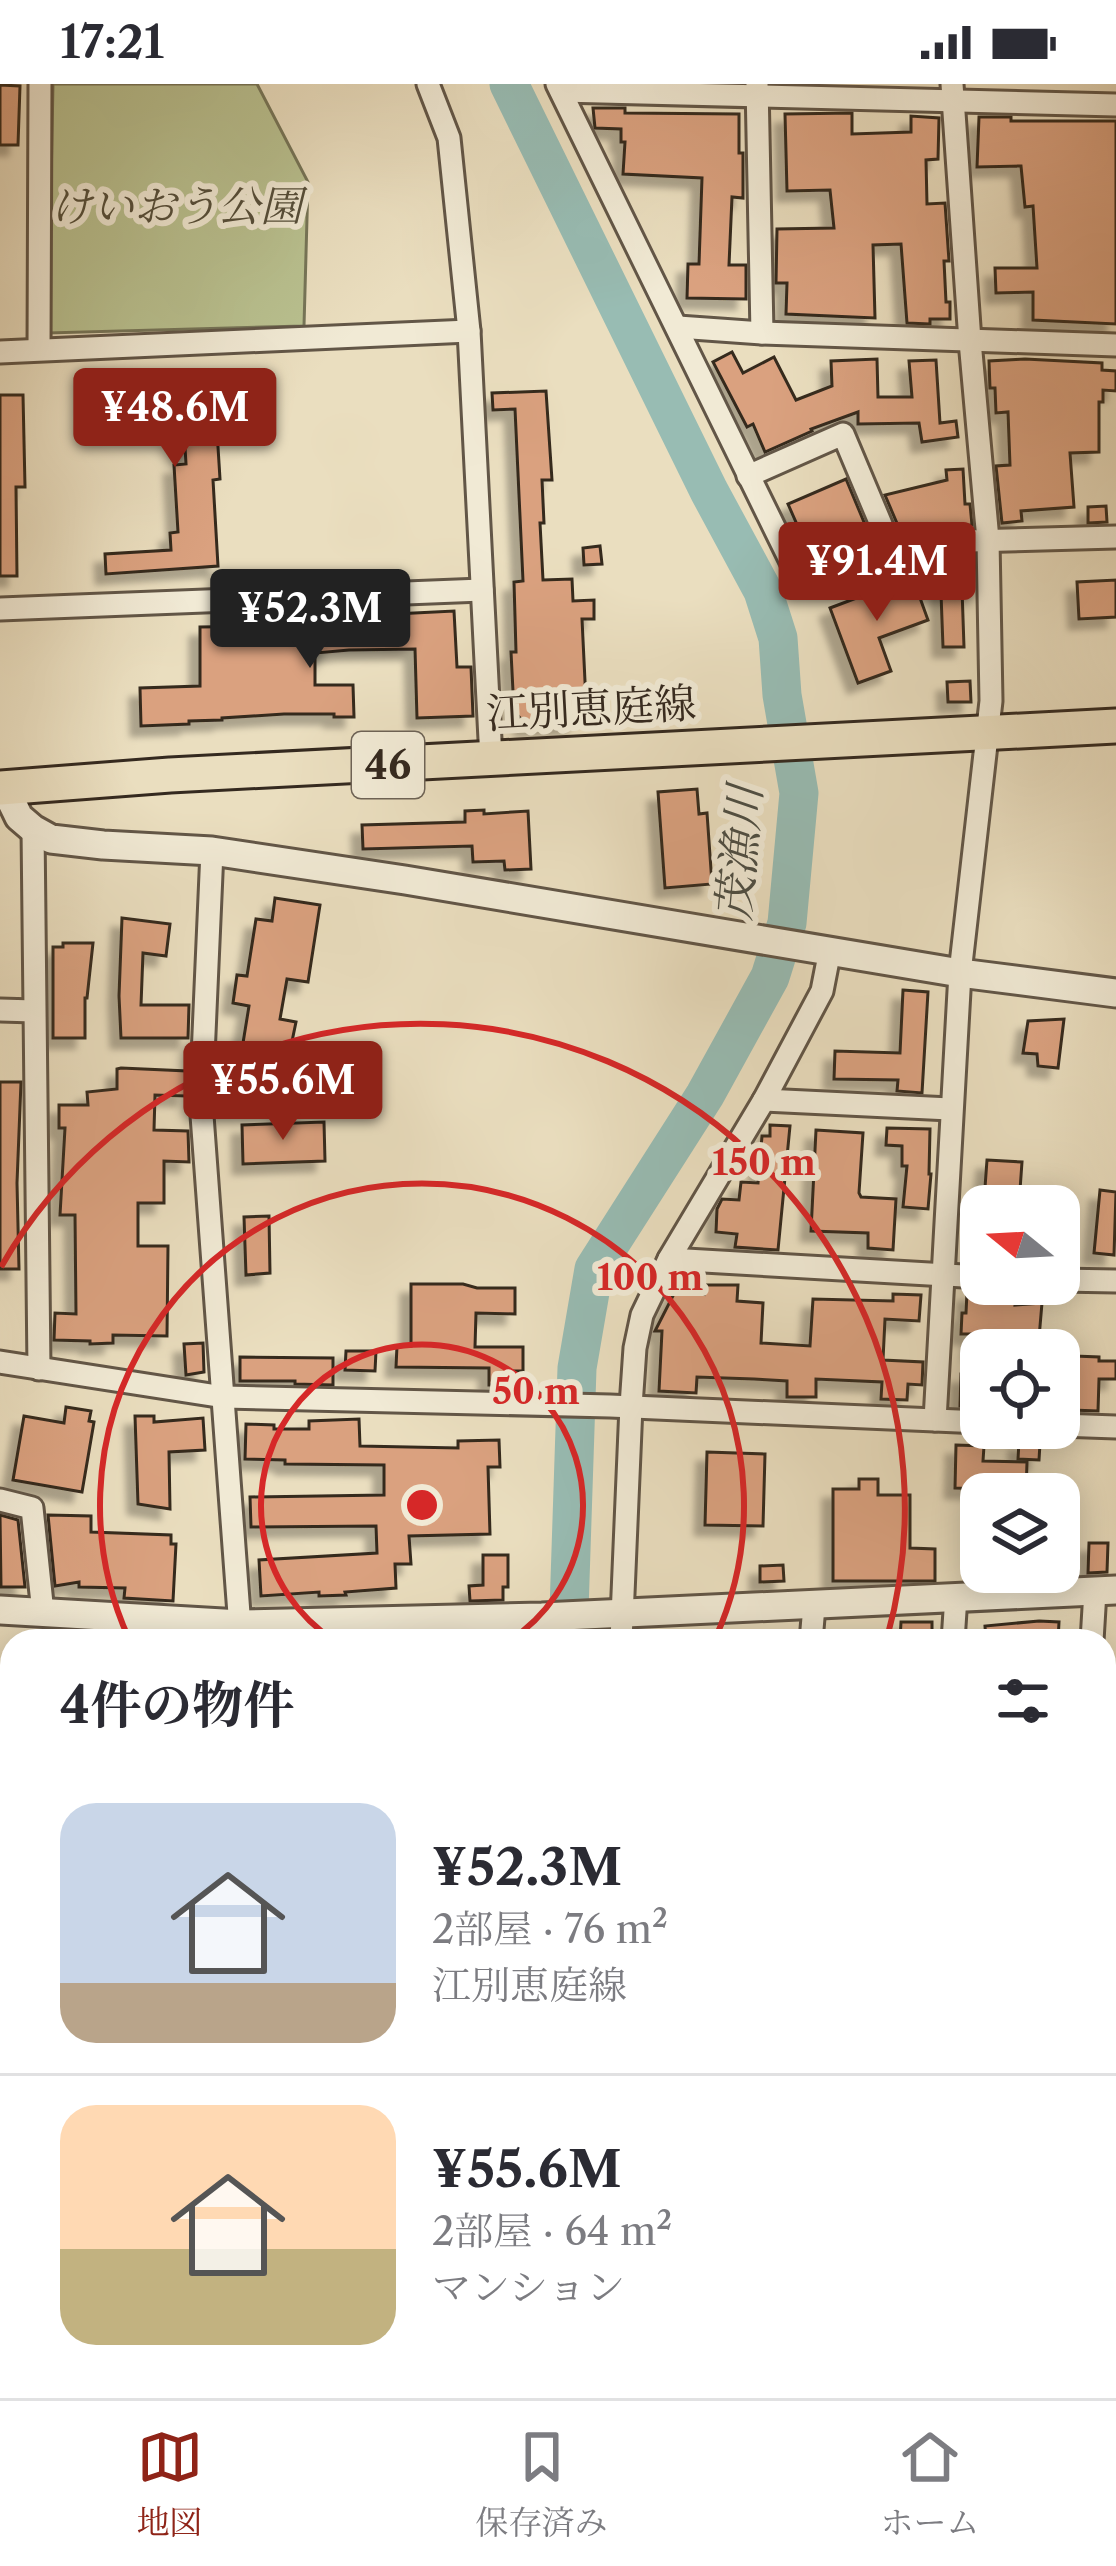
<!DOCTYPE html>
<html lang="ja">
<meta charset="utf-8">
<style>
:root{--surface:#fff;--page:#f2f2f3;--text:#2b2b33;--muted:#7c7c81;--line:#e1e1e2;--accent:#8f2418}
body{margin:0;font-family:"Libre Caslon Text","Noto Serif JP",serif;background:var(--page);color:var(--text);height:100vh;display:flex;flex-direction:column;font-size:45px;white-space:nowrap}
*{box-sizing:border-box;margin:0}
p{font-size:39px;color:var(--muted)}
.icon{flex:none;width:66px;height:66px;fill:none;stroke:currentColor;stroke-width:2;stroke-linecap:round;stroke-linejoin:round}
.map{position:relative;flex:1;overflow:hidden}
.drawer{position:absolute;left:0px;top:1545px;width:1116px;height:771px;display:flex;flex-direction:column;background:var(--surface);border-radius:36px 36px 0 0;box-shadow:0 6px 30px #0003}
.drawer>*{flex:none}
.needle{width:78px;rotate:288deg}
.tools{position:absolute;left:960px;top:1101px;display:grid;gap:24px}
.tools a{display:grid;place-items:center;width:120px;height:120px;border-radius:24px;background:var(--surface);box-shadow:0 6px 30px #0003;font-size:60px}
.price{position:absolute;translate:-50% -102px;padding:0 27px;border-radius:12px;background:var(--accent);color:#fff;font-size:39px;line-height:78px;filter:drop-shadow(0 3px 6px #0008)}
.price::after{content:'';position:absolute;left:50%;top:72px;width:36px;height:27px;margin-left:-18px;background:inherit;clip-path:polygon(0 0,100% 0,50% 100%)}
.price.on{background:#222;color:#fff}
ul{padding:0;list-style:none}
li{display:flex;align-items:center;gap:36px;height:300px;padding:0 60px}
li+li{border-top:3px solid var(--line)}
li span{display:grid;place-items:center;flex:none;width:336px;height:240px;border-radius:36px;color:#555}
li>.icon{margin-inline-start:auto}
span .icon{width:144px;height:144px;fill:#fffc;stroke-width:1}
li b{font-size:51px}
h2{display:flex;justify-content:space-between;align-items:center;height:144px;padding:0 60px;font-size:51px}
.status{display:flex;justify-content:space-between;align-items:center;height:84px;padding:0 60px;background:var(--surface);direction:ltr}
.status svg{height:33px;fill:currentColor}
.tab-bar{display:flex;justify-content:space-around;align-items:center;height:168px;border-top:3px solid var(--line);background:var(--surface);font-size:33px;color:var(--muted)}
.tab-bar a{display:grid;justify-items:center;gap:6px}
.tab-bar .on{color:var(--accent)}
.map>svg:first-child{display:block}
.green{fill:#b9c190;stroke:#767558;stroke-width:3}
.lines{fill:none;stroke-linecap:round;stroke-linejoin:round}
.river{stroke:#98bcb3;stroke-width:39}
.building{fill:#daa17f;stroke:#34291f;stroke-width:3;filter:url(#shadow)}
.minor-casing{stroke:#625647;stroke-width:27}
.tertiary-casing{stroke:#625647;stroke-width:33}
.primary-casing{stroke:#34291f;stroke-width:39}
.minor{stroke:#f1ead5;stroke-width:21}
.tertiary{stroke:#f1ead5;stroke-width:27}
.primary{stroke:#eadebf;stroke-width:33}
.ring{fill:none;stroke:#d62828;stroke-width:6}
.labels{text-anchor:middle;stroke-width:12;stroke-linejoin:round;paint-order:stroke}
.shield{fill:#f1ead5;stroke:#6d6356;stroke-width:3}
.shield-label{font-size:39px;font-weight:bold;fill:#34291f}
.park-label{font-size:42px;font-style:italic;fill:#554f3b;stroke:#f1ead5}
.street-label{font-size:42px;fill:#34291f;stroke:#f1ead5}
.water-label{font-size:45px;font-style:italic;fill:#4d4e44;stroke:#f1ead5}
.centre{fill:#d62828;stroke:#f1ead5;stroke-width:6}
.ring-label{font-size:36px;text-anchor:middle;font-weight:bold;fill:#d62828;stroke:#f1ead5;stroke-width:12;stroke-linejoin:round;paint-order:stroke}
</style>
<div class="status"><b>17:21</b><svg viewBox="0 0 49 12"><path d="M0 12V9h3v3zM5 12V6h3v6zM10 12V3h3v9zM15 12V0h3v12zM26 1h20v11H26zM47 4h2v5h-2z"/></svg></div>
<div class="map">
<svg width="1116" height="2314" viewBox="0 0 1116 2314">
<defs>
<filter id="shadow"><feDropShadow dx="-10" dy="10" stdDeviation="3" flood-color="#0004"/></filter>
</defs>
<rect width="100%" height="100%" fill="#eadebf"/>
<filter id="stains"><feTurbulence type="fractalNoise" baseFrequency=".00167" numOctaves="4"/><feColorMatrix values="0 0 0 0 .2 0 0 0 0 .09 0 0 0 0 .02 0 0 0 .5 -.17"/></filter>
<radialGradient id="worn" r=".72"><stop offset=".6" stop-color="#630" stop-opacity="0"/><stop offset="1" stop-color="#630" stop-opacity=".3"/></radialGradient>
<polygon class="green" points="53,0 257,0 308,98 304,242 48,249"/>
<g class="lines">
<g class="river">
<polyline points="509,0 709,407 763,507 778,554 782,611 799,709 787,839 770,893 705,1011 594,1185 577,1284 568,1557"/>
<polyline points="596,2304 598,2314"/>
</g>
</g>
<g class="building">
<polygon points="0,1 20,2 18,61 0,61"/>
<polygon points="593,24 625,24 625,29 739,30 739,69 743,69 743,114 732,113 729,181 746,181 746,215 687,214 688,180 699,180 702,94 623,90 625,58 621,58 621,45 595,44"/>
<polygon points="852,29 852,50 911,48 911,32 939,34 938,75 926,76 927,120 945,119 949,177 944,177 946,218 950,218 950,235 930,235 930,240 907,239 901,160 873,161 875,234 786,230 787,199 776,199 777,145 834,144 830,106 787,107 785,30"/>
<polygon points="979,33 1011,33 1011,37 1116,37 1116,240 1033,236 1033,208 996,209 995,184 1037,184 1033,122 1025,123 1021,82 977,83"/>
<polygon points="732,268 743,289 774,273 796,316 832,302 831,277 877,275 878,313 912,313 909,277 936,276 940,339 956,337 958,353 922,358 919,339 858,340 858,328 811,345 812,347 765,368 753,340 747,343 713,278"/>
<polygon points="1025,275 1102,279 1102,286 1116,287 1116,307 1103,306 1103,318 1099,318 1099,368 1070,369 1074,423 1021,427 1022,437 1002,439 996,382 1010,381 1008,328 996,329 995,304 990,304 989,277"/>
<polygon points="159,289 159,303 214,299 220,395 213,396 218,482 106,490 105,470 171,466 170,449 178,448 174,381 186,380 183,331 174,332 173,320 91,322 91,291"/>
<polygon points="546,307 552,396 542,396 544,439 540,439 543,496 572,495 573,517 594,516 594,535 582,535 586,618 575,640 527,642 514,627 511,568 516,568 514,498 523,497 515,325 493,326 492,309"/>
<polygon points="0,311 23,311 25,403 16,403 17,492 0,492"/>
<polygon points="963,385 965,420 970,420 972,441 930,443 902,451 885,411 947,396 946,386"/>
<polygon points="846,395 874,462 863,467 853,444 820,458 833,482 824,487 817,486 788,420"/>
<polygon points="1106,422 1107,438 1088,439 1088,423"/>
<polygon points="600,462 602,480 584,481 583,464"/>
<polygon points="968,482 968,505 962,505 964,563 943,563 940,483"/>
<polygon points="911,489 928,536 879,554 891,587 858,599 830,524 886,503 884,499"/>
<polygon points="1116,496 1116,533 1079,535 1077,498"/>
<polygon points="454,527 457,583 471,583 473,632 417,634 415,565 349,566 315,569 315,601 353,601 354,633 334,633 334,630 284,630 222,634 222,636 189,637 189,640 141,642 140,604 200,602 200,543 270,542 270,546 322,545 321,539 395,538 395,530"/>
<polygon points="970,597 971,618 948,618 947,598"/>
<polygon points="697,705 699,730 707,729 712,800 665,804 658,708"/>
<polygon points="484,726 484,730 528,727 531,785 505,786 504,777 473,778 472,762 363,765 362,741 465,738 465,727"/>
<polygon points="275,814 320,821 308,898 287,895 280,935 296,938 290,967 243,959 249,922 233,919 237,891 247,892 256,835 272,837"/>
<polygon points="122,834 170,840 166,872 143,869 141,921 189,921 188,954 121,954 119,912"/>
<polygon points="63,859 93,859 87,914 85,914 85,954 53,954 53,863 63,863"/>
<polygon points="903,906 928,908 922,1009 897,1007 898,996 834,995 835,967 900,969"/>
<polygon points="1064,935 1058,984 1038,982 1037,970 1023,969 1028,937"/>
<polygon points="121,984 187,987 186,1012 155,1011 154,1046 188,1047 189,1078 164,1077 164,1119 138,1119 138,1162 168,1162 167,1252 113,1251 113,1259 90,1260 90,1257 54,1256 55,1229 76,1230 75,1131 60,1131 65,1044 59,1044 59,1021 88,1021 87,1008 117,1005 117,985"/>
<polygon points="0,998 21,998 17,1099 19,1185 0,1185"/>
<polygon points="324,1038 325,1077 243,1080 242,1041"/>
<polygon points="770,1041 790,1042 778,1166 735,1163 737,1150 716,1148 717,1125 722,1115 739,1116 741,1098 758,1099 762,1052 770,1052"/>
<polygon points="887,1044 930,1045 929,1090 931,1090 928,1125 903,1123 907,1082 902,1082 902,1062 886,1061"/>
<polygon points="816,1046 863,1049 859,1109 861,1113 896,1115 893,1166 868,1164 868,1149 811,1147"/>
<polygon points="987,1076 1022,1078 1019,1120 984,1117"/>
<polygon points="1100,1106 1116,1108 1114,1171 1094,1169"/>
<polygon points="269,1132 270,1189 246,1191 244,1133"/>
<polygon points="680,1198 704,1210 705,1201 738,1201 737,1217 763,1219 761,1259 810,1262 813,1215 893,1217 893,1210 921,1211 919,1237 885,1235 883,1276 923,1278 922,1301 908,1300 907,1316 881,1315 882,1298 816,1295 816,1313 787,1313 787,1297 754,1295 697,1293 696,1309 659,1307 662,1247 655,1247"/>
<polygon points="411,1200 463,1200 477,1204 515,1204 515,1230 476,1229 475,1263 523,1263 523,1287 509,1287 510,1301 489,1301 489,1284 396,1283 397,1262 411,1262"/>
<polygon points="967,1208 1016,1210 1015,1221 1042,1219 1038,1266 1001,1263 1001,1266 973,1266 973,1250 961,1250 962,1229 966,1229"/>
<polygon points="203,1259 204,1288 186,1291 184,1260"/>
<polygon points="346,1267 376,1267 375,1287 345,1286"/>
<polygon points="1074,1272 1099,1273 1099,1277 1116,1277 1116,1295 1099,1295 1098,1327 1072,1326"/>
<polygon points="240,1273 333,1274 333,1301 295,1300 295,1297 240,1297"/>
<polygon points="961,1290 981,1290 981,1323 960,1322"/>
<polygon points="66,1323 91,1327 89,1337 94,1338 82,1408 13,1396 24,1332 64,1339"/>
<polygon points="135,1332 154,1332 154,1338 203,1334 205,1366 169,1368 170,1425 138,1420"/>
<polygon points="359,1335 360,1362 458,1364 458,1357 499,1356 500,1383 488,1383 490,1450 409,1452 411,1480 395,1480 396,1504 345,1508 346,1511 319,1512 319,1508 261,1512 259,1476 377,1469 376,1442 251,1443 250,1413 384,1411 384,1381 285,1380 285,1376 245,1375 246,1340 274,1341 274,1345 309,1345 309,1337"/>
<polygon points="1019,1357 1040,1359 1039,1376 1018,1375"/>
<polygon points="956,1361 984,1362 983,1377 1027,1378 1026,1410 1003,1410 1003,1405 955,1404"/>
<polygon points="707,1368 765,1370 763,1442 705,1441"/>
<polygon points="859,1395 878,1395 878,1411 910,1411 910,1464 935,1465 935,1497 833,1497 833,1405 859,1405"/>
<polygon points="0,1431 18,1436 25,1503 1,1503"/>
<polygon points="48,1431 91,1432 91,1448 171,1451 171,1460 176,1460 173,1517 124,1514 125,1504 79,1503 79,1498 55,1502"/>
<polygon points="1089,1459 1108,1459 1107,1488 1088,1489"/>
<polygon points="483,1471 508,1471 508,1503 503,1503 503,1516 470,1517 469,1502 483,1501"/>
<polygon points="783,1481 784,1497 760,1498 760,1482"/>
<polygon points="1039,1537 1059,1538 1058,1557 986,1557 985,1542"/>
<polygon points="901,1538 932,1538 932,1556 900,1557"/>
</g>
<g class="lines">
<g class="minor-casing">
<g id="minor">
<polyline points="428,0 449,54 469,247 491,675"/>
<polyline points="557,0 798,492 812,501 827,502 893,469 931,458 1116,453"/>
<polyline points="757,0 762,249"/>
<polyline points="561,7 1116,21"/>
<polyline points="678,243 762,249 1116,261"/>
<polyline points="39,265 40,0"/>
<polyline points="0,268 469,247"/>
<polyline points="748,392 843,350 893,469"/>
<polyline points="0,525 482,506"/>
<polyline points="33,745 39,1285"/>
<polyline points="212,767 201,1018 241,1557"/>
<polyline points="0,926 34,927"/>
<polyline points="764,1016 950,1025"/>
<polyline points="669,1175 981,1193"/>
<polyline points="1059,1196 1116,1197"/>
<polyline points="0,1278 224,1313 610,1322 981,1338"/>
<polyline points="935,1336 960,889 991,617 988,456 970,257 952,0"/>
<polyline points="1059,1341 1116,1343"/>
<polyline points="0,1416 32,1424 43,1529"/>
<polyline points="621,1557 631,1322 635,1264 642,1231 669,1175 764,1016 822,907 830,866"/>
<polyline points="811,1557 814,1522"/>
<polyline points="953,1557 956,1512"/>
<polyline points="1092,1557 1095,1507"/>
<polyline points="0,1695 12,1694"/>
<polyline points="0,1823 12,1822"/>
<polyline points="1104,1853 1116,1854"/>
<polyline points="0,1945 12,1943"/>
<polyline points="0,2094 12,2093"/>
<polyline points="1106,2240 1116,2113"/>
<polyline points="447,2304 449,2314"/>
<polyline points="901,2314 902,2304"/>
<polyline points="1113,2314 1116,2264"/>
</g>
</g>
<g class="tertiary-casing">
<g id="tertiary">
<polyline points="5,704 19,733 33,745 51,755 103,761 212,767 405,796 960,889 1116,909"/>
<polyline points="0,1526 240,1540 542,1533 1116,1506"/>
<polyline points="0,2230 12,2236"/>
<polyline points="118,2304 134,2314"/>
</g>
</g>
<g class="primary-casing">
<polyline id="primary" points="0,704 170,691 1116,642"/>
</g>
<use href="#minor" class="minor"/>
<use href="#tertiary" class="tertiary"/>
<use href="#primary" class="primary"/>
</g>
<g class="ring">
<path d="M335 1557A161 161 0 1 1 509 1557"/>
<path d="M129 1555A322 322 0 1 1 715 1555"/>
<path d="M1 1183A484 484 0 0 1 887 1554"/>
</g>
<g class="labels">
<rect class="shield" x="352" y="648" width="72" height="66" rx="9"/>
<g class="shield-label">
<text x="388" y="695">46</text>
</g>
<g class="park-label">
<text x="176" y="137">けいおう公園</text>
</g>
<g class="street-label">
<text transform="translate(591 624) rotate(-3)" y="15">江別恵庭線</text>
</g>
<g class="water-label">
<text transform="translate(739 769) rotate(-85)" y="16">茂漁川</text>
</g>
</g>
<circle cx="422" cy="1421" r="18" class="centre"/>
<g class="ring-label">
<text x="764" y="1091">150 m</text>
<text x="650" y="1206">100 m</text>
<text x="536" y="1320">50 m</text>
</g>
<rect width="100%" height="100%" filter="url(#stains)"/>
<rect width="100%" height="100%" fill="url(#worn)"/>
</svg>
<div class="tools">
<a><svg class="needle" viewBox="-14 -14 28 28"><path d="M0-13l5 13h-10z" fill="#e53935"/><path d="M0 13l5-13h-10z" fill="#7c7c81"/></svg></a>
<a><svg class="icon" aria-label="locate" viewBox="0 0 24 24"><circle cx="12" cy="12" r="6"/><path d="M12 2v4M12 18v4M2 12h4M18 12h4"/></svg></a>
<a><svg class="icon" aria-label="layers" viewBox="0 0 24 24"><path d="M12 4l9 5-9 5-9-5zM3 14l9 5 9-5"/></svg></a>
</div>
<b class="price" style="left:175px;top:386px">¥48.6M</b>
<b class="price" style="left:877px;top:540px">¥91.4M</b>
<b class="price on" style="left:310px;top:587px">¥52.3M</b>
<b class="price" style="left:283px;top:1059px">¥55.6M</b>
<section class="drawer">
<h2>4件の物件<svg class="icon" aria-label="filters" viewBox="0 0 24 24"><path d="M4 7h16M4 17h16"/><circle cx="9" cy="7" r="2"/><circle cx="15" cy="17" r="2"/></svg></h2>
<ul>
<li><span style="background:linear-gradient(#c9d6e8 75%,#b9a48a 0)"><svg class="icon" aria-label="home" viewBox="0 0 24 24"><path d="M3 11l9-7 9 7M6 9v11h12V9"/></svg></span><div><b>¥52.3M</b><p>2部屋 · 76 m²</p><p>江別恵庭線</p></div></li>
<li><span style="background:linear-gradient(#ffd9b3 60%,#c2b280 0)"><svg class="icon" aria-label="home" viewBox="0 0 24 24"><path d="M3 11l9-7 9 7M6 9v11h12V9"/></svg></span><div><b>¥55.6M</b><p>2部屋 · 64 m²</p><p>マンション</p></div></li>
</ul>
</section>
</div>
<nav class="tab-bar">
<a class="on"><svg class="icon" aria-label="map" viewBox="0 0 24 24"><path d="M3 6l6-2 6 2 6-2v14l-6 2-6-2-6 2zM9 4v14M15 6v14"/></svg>地図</a>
<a><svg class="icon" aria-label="saved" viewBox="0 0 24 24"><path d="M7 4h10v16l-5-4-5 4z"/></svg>保存済み</a>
<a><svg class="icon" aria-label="home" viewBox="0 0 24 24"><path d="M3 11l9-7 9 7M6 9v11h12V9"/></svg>ホーム</a>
</nav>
